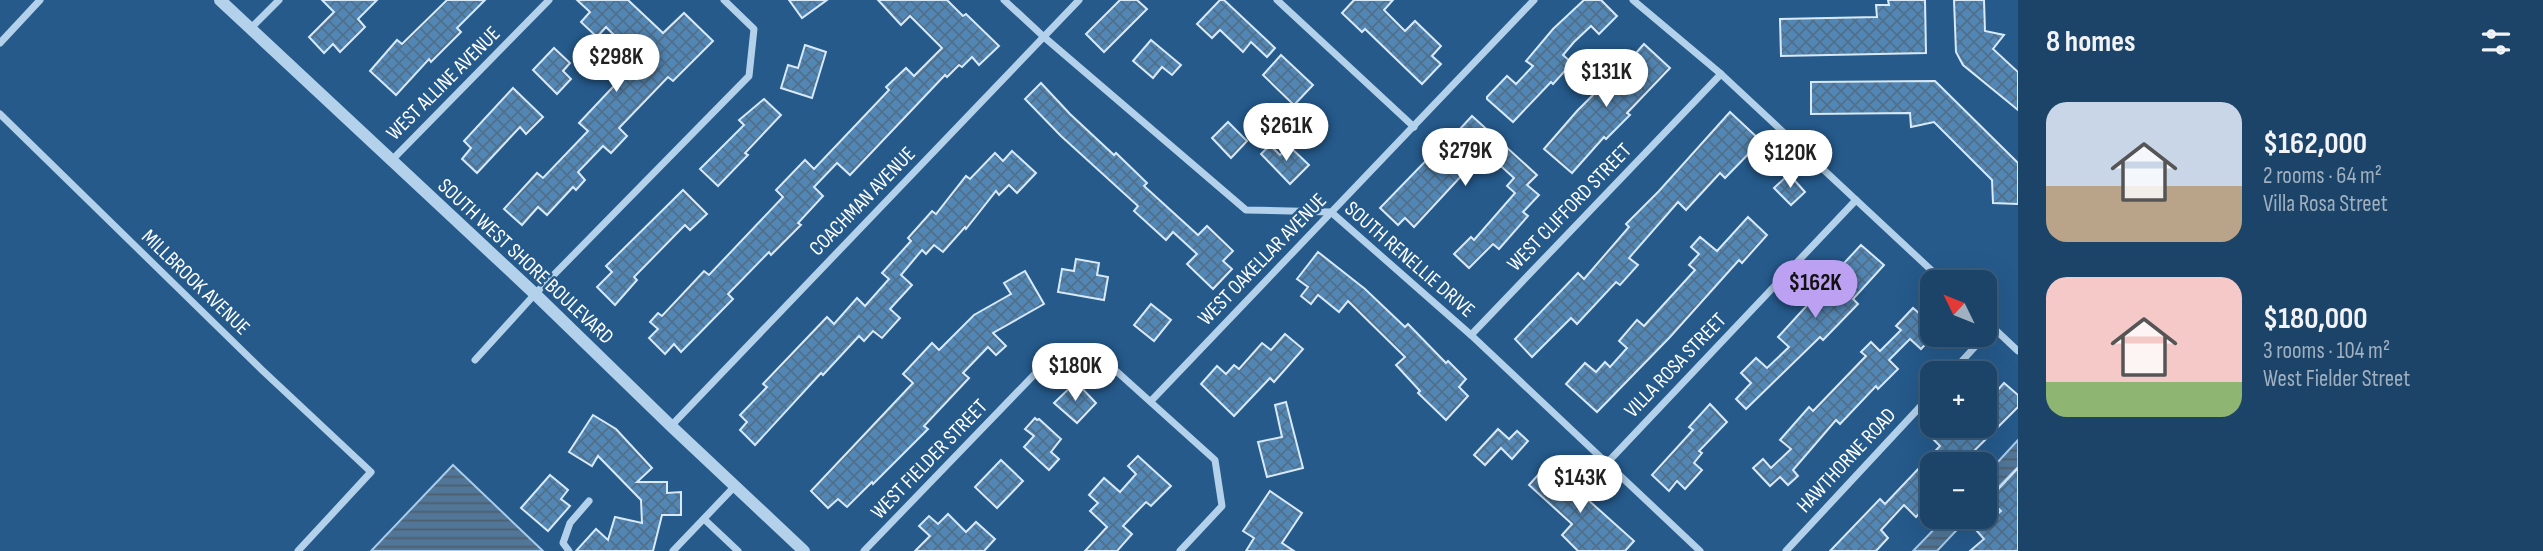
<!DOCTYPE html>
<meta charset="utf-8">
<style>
:root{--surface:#1c4468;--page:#294e71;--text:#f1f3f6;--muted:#a0b0c0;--line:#3a5c7c;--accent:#bca0f2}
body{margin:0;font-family:"Sofia Sans Condensed",sans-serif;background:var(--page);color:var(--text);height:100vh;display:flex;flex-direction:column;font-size:26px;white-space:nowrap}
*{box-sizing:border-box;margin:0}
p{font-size:23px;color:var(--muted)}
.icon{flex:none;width:38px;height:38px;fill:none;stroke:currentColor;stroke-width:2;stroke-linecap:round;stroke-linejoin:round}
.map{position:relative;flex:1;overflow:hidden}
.details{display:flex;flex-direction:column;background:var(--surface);width:525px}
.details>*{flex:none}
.needle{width:46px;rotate:313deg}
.controls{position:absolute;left:1920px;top:270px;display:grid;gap:14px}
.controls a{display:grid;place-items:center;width:77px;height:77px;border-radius:14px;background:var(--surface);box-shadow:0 7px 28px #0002,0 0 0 2px var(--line);font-size:35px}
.price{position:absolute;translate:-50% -60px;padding:0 16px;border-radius:24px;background:#fff;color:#222;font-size:23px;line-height:46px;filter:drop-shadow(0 2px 4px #0008)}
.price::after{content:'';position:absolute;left:50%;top:42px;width:21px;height:16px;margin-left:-10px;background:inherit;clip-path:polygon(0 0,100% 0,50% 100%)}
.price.current{background:var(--accent);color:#111}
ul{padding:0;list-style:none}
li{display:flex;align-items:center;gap:21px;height:175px;padding:0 28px}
li span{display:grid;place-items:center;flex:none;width:196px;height:140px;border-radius:21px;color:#555}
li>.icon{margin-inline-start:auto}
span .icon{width:84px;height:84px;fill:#fffc;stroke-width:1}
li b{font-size:30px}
h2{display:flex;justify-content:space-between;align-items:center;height:84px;padding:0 28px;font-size:30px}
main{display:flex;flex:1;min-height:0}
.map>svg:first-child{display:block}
.water{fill:url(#water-rules);stroke:#a8cceb;stroke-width:2}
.building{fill:url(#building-cross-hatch);stroke:#d8e9f8;stroke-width:2}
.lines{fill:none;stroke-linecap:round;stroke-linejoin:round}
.minor{stroke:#b3d1ea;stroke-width:7}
.tertiary{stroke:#b3d1ea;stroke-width:12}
.labels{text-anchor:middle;stroke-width:5;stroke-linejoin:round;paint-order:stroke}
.street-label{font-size:21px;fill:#fff;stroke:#255a8b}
</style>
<main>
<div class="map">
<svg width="2018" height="551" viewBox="0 0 2018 551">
<defs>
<pattern id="water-rules" width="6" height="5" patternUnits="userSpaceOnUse" patternTransform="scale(1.75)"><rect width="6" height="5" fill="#517698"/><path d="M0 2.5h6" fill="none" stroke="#4e5f6e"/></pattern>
<pattern id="building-cross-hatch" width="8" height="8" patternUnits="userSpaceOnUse" patternTransform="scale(1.75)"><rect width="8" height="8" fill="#5286b4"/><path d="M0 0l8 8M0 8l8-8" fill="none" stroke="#506f8a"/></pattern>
</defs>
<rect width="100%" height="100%" fill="#255a8b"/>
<g class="water">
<polygon points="2018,440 2018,467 1985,501 1985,476"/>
<polygon points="453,465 543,551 371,551"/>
<polygon points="1947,516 1970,516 1937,551 1913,551"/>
</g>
<g class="building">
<polygon points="322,0 377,0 358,19 365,27 340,52 333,44 324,53 309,37 334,12"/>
<polygon points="447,0 485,0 457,28 461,32 431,62 429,59 396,95 370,71 397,40 402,44"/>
<polygon points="577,0 628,0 663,33 684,13 713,41 673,81 668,77 619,128 627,136 611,153 603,146 578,172 585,180 576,190 573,187 547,215 538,207 522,225 504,209 537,173 543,178 588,131 579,123 628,71 620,63 631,52 606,27 597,37 581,22 590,12"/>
<polygon points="789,0 827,0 802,18"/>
<polygon points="878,0 947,0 963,16 966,14 999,46 979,65 972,57 962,67 959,65 947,77 945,75 850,175 837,163 814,187 823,196 798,223 801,225 771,255 769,252 728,294 733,299 681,352 674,344 665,354 649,338 658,329 650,322 658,313 662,316 704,271 709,275 783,197 776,190 805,160 814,169 889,90 886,87 906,68 914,76 942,48 910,16 901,25"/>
<polygon points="1120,0 1137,0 1147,9 1104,52 1086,34"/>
<polygon points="1220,0 1224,0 1275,48 1267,57 1251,42 1243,52 1220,30 1212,38 1197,24"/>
<polygon points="1354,0 1393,0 1384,10 1405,31 1415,21 1441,46 1432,56 1441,64 1422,84 1365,29 1362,32 1342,13"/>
<polygon points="1584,0 1601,0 1617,16 1599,34 1591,26 1574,42 1563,55 1572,63 1553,84 1551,82 1513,122 1487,99 1487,97 1507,76 1516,84 1533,66 1526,61 1553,29"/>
<polygon points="1888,0 1925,0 1926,53 1781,56 1780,19 1877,17 1876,5 1889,5"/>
<polygon points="1954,0 1984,0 1985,31 2004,35 1993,49 2018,72 2018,110 1963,65 1956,52"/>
<polygon points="1151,40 1181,65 1172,75 1162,67 1153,78 1133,61"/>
<polygon points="1644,44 1670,68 1627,113 1630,115 1606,139 1604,137 1572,173 1544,149 1577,111 1609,79 1611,81"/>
<polygon points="805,45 826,52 812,98 781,88 788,65 798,68"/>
<polygon points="554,48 570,63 563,71 571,79 557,94 533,70"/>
<polygon points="1281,55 1313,85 1294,105 1263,75"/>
<polygon points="1935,81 2018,163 2018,204 1993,203 1992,180 1934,122 1911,127 1910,113 1811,114 1811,82"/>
<polygon points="1041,83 1070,114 1114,155 1116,153 1147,183 1144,186 1198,235 1207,226 1233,251 1223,261 1232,269 1213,289 1187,264 1197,254 1173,232 1166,240 1134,211 1138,206 1061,136 1025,99"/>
<polygon points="513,88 543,117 526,134 520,127 477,173 462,159 471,148 464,141"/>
<polygon points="764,99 781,115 745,153 748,155 718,186 700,169 744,125 739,120"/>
<polygon points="1730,112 1761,141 1725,178 1720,173 1686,210 1678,202 1629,258 1638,265 1620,285 1616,282 1577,324 1571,318 1532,357 1515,339 1578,273 1584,279 1629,227 1626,224 1659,191"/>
<polygon points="1472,116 1537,175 1527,185 1539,195 1523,212 1528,216 1499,249 1493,244 1469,268 1454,254 1471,237 1474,240 1515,193 1507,186 1514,178 1479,146 1459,168 1464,173 1414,227 1405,218 1398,225 1380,208 1446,140 1448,142"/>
<polygon points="1228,122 1247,141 1231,158 1212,138"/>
<polygon points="1270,145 1280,155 1289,146 1309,165 1290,184 1261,154"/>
<polygon points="1012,151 1036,173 1017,193 1009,185 999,195 996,191 966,229 965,227 943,252 934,245 926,254 922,250 901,275 912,285 890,309 900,318 882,338 873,331 864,341 859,336 823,375 821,373 755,445 740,430 747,422 740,415 767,387 763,384 827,317 834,324 857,298 865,306 889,279 882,273 911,241 908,238 932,211 936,214 966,176 970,179 995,153 1003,161"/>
<polygon points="1789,174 1805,192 1791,205 1774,188"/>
<polygon points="683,190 707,214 690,230 685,225 634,277 637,280 615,305 597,287 612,272 606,266"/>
<polygon points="1748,217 1767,235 1742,263 1739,260 1670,337 1597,412 1566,384 1585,363 1596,372 1605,362 1610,367 1627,348 1619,341 1637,320 1644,326 1695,270 1689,265 1699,254 1691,247 1700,237 1717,251"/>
<polygon points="1861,245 1884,265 1853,299 1858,304 1823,340 1820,337 1746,409 1736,399 1751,383 1741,373 1756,358 1767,368 1789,347 1778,337 1824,287 1815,279 1824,270 1831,277"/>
<polygon points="1318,252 1365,289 1405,327 1408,324 1446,363 1448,361 1466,379 1459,387 1468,396 1446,420 1418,393 1420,391 1396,365 1405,357 1348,301 1339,312 1318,295 1311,304 1301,296 1308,287 1297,279"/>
<polygon points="1076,259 1099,263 1097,275 1108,277 1104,300 1058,292 1062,269 1074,271"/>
<polygon points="1025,271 1044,304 993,333 1006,346 996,355 988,347 963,373 969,378 924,426 928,429 873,484 872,482 847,507 838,499 828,508 811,491 913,383 903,374 932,343 939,350 974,315 1011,294 1004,283"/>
<polygon points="1151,304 1171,320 1154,341 1134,325"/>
<polygon points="1932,304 1932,337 1921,349 1910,339 1889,360 1898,369 1878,389 1876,386 1840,424 1836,420 1793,470 1798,476 1788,485 1780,477 1770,486 1753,468 1763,459 1771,468 1791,449 1780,440 1809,407 1813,411 1866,356 1861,352 1871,342 1880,351 1901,330 1896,326 1913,308 1921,315"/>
<polygon points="1285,334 1303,349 1274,382 1270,378 1234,416 1201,384 1217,366 1226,374 1234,365 1239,369 1262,343 1271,350"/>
<polygon points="1076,382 1096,403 1077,423 1054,403"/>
<polygon points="1984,382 1996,392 2004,383 2018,395 2018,407 1961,464 1932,464 1932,500 1916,517 1904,505 1881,530 1888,538 1876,551 1830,551 1880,499 1885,504 1940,446 1932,438 1944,425 1984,425"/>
<polygon points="1286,402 1303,468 1267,477 1258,442 1282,437 1275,405"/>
<polygon points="1710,404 1727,422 1699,451 1702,453 1694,463 1702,470 1685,489 1677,481 1669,491 1652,475 1693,430 1689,427"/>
<polygon points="593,415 616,429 652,468 637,482 667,482 667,493 681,492 681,515 662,515 653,551 576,551 596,529 608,540 615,517 642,523 641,500 598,456 592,466 569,452"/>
<polygon points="1035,418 1037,420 1039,419 1061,439 1051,452 1059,459 1049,470 1024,447 1034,436 1025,429"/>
<polygon points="1498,429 1509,439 1517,431 1528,441 1512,459 1501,448 1485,465 1474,455"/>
<polygon points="1138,456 1171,486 1151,506 1146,502 1123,526 1132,534 1117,551 1085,551 1107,527 1090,511 1098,503 1089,495 1104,478 1120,492 1136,474 1128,466"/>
<polygon points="1001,460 1023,481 997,508 975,487"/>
<polygon points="1548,464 1634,541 1625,551 1578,551 1562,535 1572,524 1529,485"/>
<polygon points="2018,468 2018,551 1970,551 1984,539 1977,531 2001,511 1989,499"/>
<polygon points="550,475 568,490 561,499 570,506 548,531 521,508"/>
<polygon points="1270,491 1302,513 1282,543 1294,551 1246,551 1254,538 1243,531"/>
<polygon points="948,514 966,532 976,522 995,539 984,551 915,551 930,536 919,526 929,516 938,524"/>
</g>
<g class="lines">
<g class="minor">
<polyline points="1004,0 1044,37 1246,210 1331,212 1471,335 1700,551"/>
<polyline points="1277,0 1414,127"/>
<polyline points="1633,0 1721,74 1944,282"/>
<polyline points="250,29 279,0"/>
<polyline points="0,43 40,0"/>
<polyline points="0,114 262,370 371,472 298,551"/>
<polyline points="391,161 549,0"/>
<polyline points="1984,319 2018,351"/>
<polyline points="1471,335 1721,74"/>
<polyline points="475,360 535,294 749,76 754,29 724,0"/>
<polyline points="1951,373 1993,327"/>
<polyline points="1151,401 1534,0"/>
<polyline points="671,426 1079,0"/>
<polyline points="1607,463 1856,200"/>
<polyline points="704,519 738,551"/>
<polyline points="569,551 563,543 570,523 589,501"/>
<polyline points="673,551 735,486"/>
<polyline points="864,551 1057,351 1094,351 1215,460 1222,506 1180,551"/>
<polyline points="1786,551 1932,394"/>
</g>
<polyline class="tertiary" points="220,0 535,294 671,426 804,551"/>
</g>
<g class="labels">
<g class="street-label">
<text transform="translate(443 83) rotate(-45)" y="7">WEST ALLINE AVENUE</text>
<text transform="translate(862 201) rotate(-46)" y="7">COACHMAN AVENUE</text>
<text transform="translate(1569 207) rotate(-46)" y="7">WEST CLIFFORD STREET</text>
<text transform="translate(1262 259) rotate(-46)" y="7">WEST OAKELLAR AVENUE</text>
<text transform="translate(1410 259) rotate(41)" y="7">SOUTH RENELLIE DRIVE</text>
<text transform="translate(526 261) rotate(43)" y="7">SOUTH WEST SHORE BOULEVARD</text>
<text transform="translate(196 282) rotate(44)" y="7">MILLBROOK AVENUE</text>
<text transform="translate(1675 365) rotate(-46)" y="7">VILLA ROSA STREET</text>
<text transform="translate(929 459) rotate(-46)" y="7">WEST FIELDER STREET</text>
<text transform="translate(1846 460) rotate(-47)" y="7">HAWTHORNE ROAD</text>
</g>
</g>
</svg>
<div class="controls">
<a><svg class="needle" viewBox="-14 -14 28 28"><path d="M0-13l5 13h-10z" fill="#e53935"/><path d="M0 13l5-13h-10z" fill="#a0b0c0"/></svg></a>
<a>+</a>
<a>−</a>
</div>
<b class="price" style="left:616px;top:94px">$298K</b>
<b class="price" style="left:1606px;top:109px">$131K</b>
<b class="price" style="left:1286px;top:163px">$261K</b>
<b class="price" style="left:1465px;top:188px">$279K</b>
<b class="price" style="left:1790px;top:190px">$120K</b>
<b class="price current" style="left:1815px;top:320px">$162K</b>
<b class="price" style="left:1075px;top:403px">$180K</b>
<b class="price" style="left:1580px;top:515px">$143K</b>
</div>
<section class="details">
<h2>8 homes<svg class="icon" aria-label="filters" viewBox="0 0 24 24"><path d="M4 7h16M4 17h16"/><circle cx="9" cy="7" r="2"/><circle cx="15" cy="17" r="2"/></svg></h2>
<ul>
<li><span style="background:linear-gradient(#c9d6e8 60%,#b9a48a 0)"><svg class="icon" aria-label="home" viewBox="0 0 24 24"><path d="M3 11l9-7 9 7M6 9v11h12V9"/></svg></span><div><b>$162,000</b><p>2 rooms · 64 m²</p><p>Villa Rosa Street</p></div></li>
<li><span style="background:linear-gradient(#f6c9c9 75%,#8fb573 0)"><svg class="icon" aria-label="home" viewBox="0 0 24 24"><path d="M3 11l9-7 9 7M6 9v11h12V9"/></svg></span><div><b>$180,000</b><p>3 rooms · 104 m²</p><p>West Fielder Street</p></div></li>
</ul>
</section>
</main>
